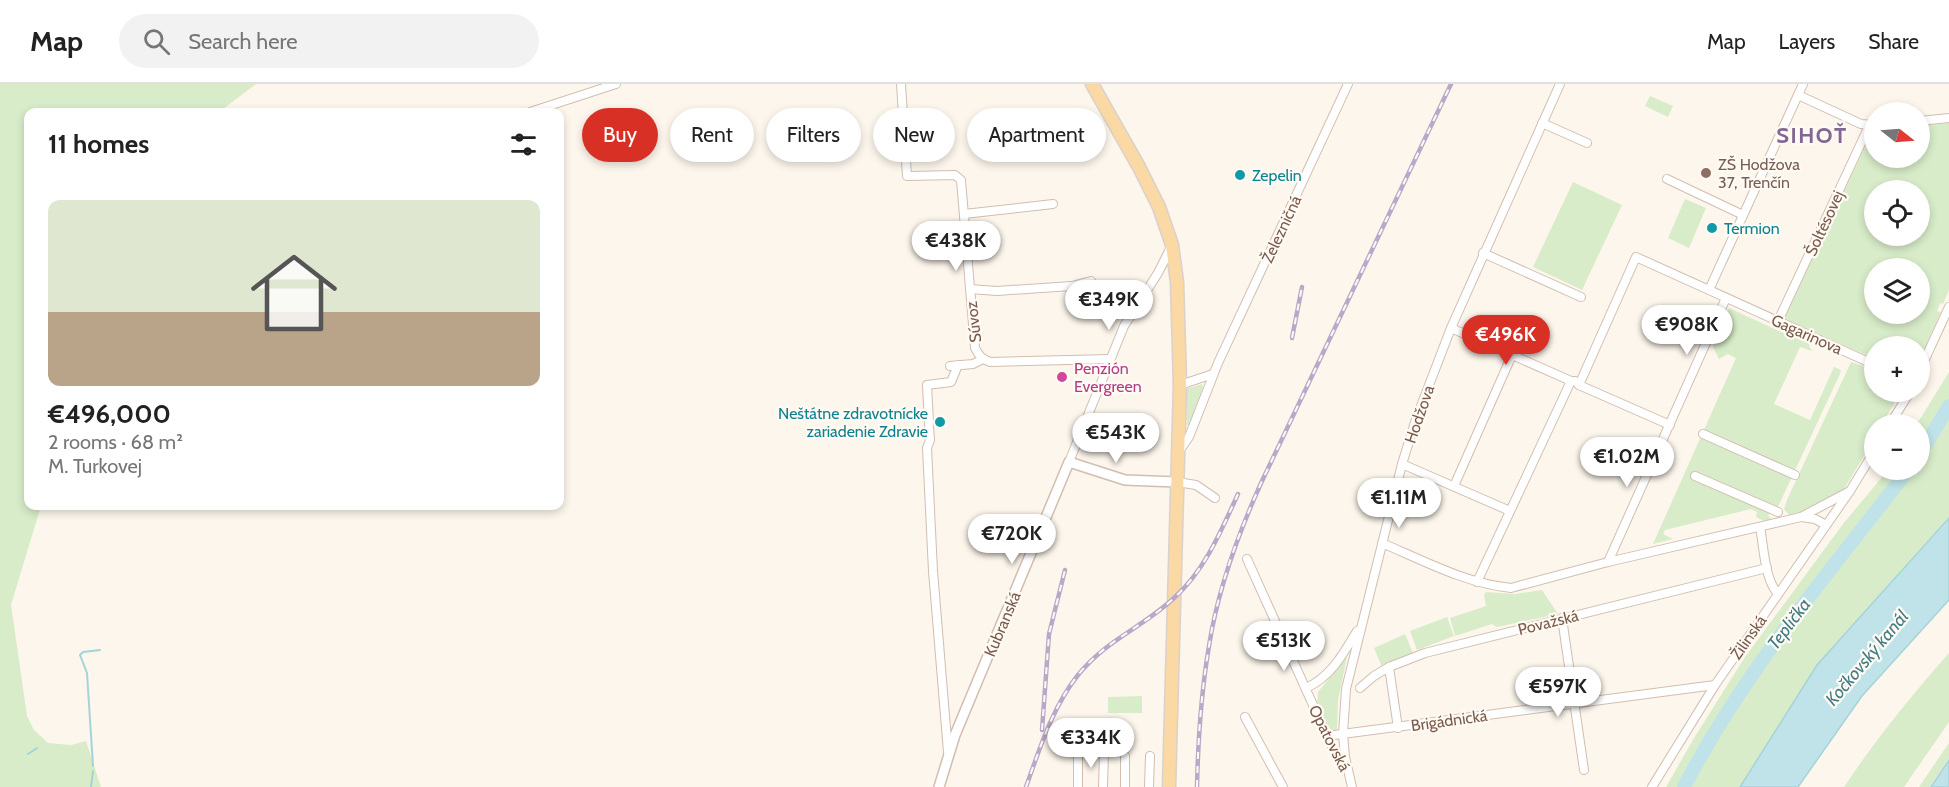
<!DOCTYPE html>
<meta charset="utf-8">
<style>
:root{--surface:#fff;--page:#f2f2f2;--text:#222;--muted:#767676;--line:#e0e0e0;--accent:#d93025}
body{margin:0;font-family:Cabin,sans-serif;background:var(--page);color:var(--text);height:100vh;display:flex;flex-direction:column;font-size:22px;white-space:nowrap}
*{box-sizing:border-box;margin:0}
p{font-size:20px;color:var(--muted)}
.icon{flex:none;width:33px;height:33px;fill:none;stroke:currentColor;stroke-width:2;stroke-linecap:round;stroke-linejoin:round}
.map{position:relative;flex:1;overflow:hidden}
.drawer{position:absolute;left:24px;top:24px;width:540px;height:402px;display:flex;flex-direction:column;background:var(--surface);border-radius:12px;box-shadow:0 3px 9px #0003}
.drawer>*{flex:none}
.hud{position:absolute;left:582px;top:24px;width:570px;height:54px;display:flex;gap:12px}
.needle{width:39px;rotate:107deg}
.fabs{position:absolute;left:1864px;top:18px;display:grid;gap:12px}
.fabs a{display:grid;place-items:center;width:66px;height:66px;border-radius:50%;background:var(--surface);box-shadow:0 3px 9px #0003;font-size:30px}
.price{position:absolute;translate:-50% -51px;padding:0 14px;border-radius:21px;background:#fff;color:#222;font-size:20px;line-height:39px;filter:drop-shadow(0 2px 3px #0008)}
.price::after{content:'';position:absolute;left:50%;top:36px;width:18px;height:14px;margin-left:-9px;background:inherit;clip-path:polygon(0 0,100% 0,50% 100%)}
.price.on{background:var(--accent);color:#fff}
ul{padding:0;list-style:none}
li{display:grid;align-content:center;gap:12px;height:318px;padding:0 24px}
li+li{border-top:2px solid var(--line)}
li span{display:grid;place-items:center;height:186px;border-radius:12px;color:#555}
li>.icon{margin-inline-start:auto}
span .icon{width:108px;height:108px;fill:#fffc;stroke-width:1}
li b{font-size:26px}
h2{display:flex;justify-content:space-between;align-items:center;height:72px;padding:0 24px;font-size:26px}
.tag{padding:0 21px;border-radius:27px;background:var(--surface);box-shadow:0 3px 9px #0003;font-size:21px;line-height:54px}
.tag.on{background:var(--accent);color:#fff}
header{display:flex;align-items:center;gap:36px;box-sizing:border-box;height:84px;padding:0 30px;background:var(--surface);border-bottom:2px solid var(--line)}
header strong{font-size:28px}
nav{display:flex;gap:33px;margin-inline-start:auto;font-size:21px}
.search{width:420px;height:54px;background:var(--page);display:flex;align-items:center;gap:15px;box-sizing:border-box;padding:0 21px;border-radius:33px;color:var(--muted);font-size:22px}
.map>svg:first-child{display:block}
.green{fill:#d8ecc9;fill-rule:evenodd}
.water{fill:#bfe3e8;stroke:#a5d3da;stroke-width:1.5}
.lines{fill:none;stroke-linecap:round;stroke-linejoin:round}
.stream{stroke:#a5d3da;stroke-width:2}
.river{stroke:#bfe3e8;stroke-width:14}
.minor-casing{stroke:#d1beb0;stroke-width:10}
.tertiary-casing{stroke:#d1beb0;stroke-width:12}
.primary-casing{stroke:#dad1cd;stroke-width:15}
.minor{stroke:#fff;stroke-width:8}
.tertiary{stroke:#fff;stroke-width:9}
.primary{stroke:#fbd9a5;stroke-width:12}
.rail-casing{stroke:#b9a8c9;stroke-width:4.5}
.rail{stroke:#fffaf3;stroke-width:2;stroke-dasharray:7;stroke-linecap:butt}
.education-dot{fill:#8d6e63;stroke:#fffaf3;stroke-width:2}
.culture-dot{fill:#0f9aa8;stroke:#fffaf3;stroke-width:2}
.hotel-dot{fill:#d1479c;stroke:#fffaf3;stroke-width:2}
.labels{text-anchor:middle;stroke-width:4.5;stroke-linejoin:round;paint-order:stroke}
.education-label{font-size:16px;fill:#785e54;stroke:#fffaf3;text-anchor:start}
.culture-label{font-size:16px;fill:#0d838f;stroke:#fffaf3;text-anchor:start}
.street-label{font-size:16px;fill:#7a5c4d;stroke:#fffaf3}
.hotel-label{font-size:16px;fill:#b23c85;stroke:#fffaf3;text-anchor:start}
.water-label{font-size:18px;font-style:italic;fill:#437c86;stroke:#fffaf3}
.district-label{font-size:22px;font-weight:bold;letter-spacing:1.5px;fill:#846695;stroke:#fffaf3}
</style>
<header>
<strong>Map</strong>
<div class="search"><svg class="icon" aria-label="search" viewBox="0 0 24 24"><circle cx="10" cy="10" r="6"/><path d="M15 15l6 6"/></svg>Search here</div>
<nav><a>Map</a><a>Layers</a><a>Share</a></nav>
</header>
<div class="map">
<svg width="1949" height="703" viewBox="0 0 1949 703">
<rect width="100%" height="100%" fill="#fdf6ec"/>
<g class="green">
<polygon points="0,0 256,0 219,28 28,28 28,422 41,422 11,521 27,632 34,646 48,659 71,661 86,657 101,703 0,703"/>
<polygon points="1650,12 1673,22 1668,33 1645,22"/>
<path d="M 1949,39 L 1949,206 L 1943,220 L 1940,219 L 1937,227 L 1941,228 L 1920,276 L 1920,262 L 1875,262 L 1875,275 L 1784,235 L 1870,52 L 1875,48 L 1875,74 L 1920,74 L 1920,42 ZM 1875,106 L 1920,106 L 1920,152 L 1875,152 ZM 1875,184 L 1920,184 L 1920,230 L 1875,230 Z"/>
<polygon points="1573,98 1622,121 1582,206 1533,183"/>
<polygon points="1685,115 1706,124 1689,164 1668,154"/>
<polygon points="1729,224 1790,252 1798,251 1811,257 1809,261 1812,267 1800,263 1774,320 1810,336 1834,283 1841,286 1840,290 1777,425 1768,431 1771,435 1764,437 1756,433 1757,428 1751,425 1665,446 1663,450 1673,455 1653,460 1736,274 1728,270 1719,275 1713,263"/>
<polygon points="1851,278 1875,286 1875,308 1901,308 1882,340 1875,340 1875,354 1844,405 1824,419 1809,424 1807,427 1789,431 1784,425 1787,416"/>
<polygon points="1949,288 1949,434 1817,581 1740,703 1666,703 1694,654 1745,573 1843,440 1888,386 1920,386 1920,340 1917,340"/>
<polygon points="1202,300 1203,303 1189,341 1187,341 1186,305"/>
<polygon points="1542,506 1558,530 1497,543 1492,540 1455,552 1450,534 1486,522 1484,511 1486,508 1515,510"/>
<polygon points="1447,533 1454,552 1417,566 1410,547"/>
<polygon points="1405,550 1413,569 1382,583 1374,564"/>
<path d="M 1949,569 L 1949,638 L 1904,703 L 1844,703 C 1876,655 1911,612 1949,569 Z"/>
<polygon points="1347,573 1338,616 1337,646 1328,647 1317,624 1318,608"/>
<polygon points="1142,612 1142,629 1108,629 1108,613"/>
<polygon points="1949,659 1949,674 1930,703 1919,703"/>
</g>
<g class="water">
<polygon points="1949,434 1949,516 1862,612 1798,703 1740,703 1817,581"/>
<polygon points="1949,676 1949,703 1931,703"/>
</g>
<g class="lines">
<g class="stream">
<polyline points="28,670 37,664"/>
<polyline points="93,682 87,589 80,571 83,568 100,566"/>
<polyline points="91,703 93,687"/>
</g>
<g class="river">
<polyline points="1920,370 1949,322"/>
<path d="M 1684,703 C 1744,587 1829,489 1908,386"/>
</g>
<g class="minor-casing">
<g id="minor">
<path d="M 901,0 L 907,92 L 955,91 L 961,96 L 975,264 C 979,272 982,275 990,278 L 1110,275"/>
<polyline points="1798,11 1861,40 1875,41"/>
<polyline points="530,28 616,0"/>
<polyline points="1920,37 1949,34"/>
<polyline points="1542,39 1587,59"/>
<polyline points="1667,95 1743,131"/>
<polyline points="964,130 1053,120"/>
<polyline points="1483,169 1581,213"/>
<polyline points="970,205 997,207 1072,202 1091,197"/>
<polyline points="1709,206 1803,0"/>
<polyline points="1778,237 1869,42"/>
<polyline points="1451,244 1571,297 1575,297 1579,301 1670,341"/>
<polyline points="950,282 973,280 983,275"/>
<polyline points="1920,286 1949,223"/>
<polyline points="1180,301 1213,290"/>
<polyline points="1579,301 1636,173 1875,281"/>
<polyline points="929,339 927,301 951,298 958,281"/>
<polyline points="1890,340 1910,308"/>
<polyline points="929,343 930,356 927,364 933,487 948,668"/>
<polyline points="1703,350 1795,391"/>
<polyline points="1180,366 1189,353 1218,279 1348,0"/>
<polyline points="1069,378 1124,242 1158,189 1171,163"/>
<polyline points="1402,380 1510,427"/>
<polyline points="1695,392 1778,428"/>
<polyline points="1177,398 1196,401 1215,414"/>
<polyline points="1454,402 1512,271"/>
<polyline points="1801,433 1815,435 1826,441"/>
<path d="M 1760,443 C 1764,463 1764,494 1778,510"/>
<path d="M 1382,459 C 1424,477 1465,499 1511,504 L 1608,478 L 1801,433 L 1850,407"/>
<polyline points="1247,475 1327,652 1337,673 1347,684"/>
<polyline points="1608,478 1726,214"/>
<polyline points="1477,498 1571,297"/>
<polyline points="1562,534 1584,686"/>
<path d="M 1306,604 C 1331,593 1343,570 1357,547"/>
<polyline points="1360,604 1374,592 1389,583"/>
<polyline points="1245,633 1283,703"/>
<polyline points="1398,644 1389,583 1425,569 1767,484"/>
<polyline points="1327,652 1715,601"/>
<polyline points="1078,703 1078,671"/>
<polyline points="1103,703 1104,668"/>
<polyline points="1125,703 1125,672"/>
<polyline points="1149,703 1150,672"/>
<polyline points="1352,703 1345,673 1343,650 1346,605 1402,380 1416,335 1451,244 1560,0"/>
<polyline points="1652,703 1715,601 1850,407 1875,366"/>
</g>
</g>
<g class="tertiary-casing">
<polyline id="tertiary" points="939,703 955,651 1069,378 1125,396 1177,398"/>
</g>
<g class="primary-casing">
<polyline id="primary" points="1092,0 1139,83 1159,123 1172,161 1177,198 1180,301 1169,703"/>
</g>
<use href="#minor" class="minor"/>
<use href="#tertiary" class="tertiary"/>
<use href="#primary" class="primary"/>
<g class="rail-casing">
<g id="rail">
<polyline points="1292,254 1302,203"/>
<polyline points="1042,646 1049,550 1065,486"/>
<path d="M 1026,703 C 1040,664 1052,624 1078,591 C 1107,555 1142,544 1174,514 C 1205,486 1221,447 1238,410"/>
<path d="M 1197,703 C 1198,656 1201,609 1209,562 C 1218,504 1238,450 1262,397 L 1451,0"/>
</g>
</g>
<use href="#rail" class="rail"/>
</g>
<circle class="education-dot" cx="1706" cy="89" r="6"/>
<g class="culture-dot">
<circle cx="1240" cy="91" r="6"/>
<circle cx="1712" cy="144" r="6"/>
<circle cx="940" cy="338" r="6"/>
</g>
<circle class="hotel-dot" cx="1062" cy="293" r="6"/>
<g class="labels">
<g class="education-label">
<text x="1718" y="86">ZŠ Hodžova<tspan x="1718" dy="18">37, Trenčín</tspan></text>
</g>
<g class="culture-label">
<text x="1252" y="97">Zepelin</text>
<text x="1724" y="150">Termion</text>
<text x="928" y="335" text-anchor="end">Neštátne zdravotnícke<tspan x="928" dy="18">zariadenie Zdravie</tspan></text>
</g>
<g class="street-label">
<text transform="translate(1824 139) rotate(-65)" y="6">Šoltésovej</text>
<text transform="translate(1281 145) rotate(-65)" y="6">Železničná</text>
<text transform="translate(973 238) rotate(-96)" y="6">Súvoz</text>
<text transform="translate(1807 250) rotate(24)" y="6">Gagarinova</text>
<text transform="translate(1419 330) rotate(-71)" y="6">Hodžova</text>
<text transform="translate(1548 538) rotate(-14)" y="6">Považská</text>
<text transform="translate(1002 540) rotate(-67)" y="6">Kubranská</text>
<text transform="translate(1748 553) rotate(-55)" y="6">Žilinská</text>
<text transform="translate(1449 636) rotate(-8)" y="6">Brigádnická</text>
<text transform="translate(1330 654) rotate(63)" y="6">Opatovská</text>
</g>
<g class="hotel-label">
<text x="1074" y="290">Penzión<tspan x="1074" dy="18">Evergreen</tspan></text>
</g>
<g class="water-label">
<text transform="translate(1789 540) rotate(-53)" y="6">Teplička</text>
<text transform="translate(1867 574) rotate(-50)" y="6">Kočkovský kanál</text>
</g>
<g class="district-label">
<text x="1812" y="59">SIHOŤ</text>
</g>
</g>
</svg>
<div class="fabs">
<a><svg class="needle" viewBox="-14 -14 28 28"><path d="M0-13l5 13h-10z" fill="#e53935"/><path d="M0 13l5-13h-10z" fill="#767676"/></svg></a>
<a><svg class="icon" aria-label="locate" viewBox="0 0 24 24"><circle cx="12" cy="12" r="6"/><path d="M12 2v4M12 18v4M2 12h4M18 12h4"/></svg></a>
<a><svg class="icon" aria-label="layers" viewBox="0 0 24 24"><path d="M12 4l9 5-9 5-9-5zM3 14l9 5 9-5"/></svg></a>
<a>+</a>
<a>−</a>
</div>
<b class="price" style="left:956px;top:188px">€438K</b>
<b class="price" style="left:1109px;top:247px">€349K</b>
<b class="price" style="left:1687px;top:272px">€908K</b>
<b class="price on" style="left:1506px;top:282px">€496K</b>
<b class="price" style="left:1116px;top:380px">€543K</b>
<b class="price" style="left:1627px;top:404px">€1.02M</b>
<b class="price" style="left:1399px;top:445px">€1.11M</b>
<b class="price" style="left:1012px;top:481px">€720K</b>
<b class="price" style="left:1284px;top:588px">€513K</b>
<b class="price" style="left:1558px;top:634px">€597K</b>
<b class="price" style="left:1091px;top:685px">€334K</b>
<div class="hud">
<a class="tag on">Buy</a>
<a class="tag">Rent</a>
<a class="tag">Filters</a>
<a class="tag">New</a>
<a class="tag">Apartment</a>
</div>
<section class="drawer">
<h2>11 homes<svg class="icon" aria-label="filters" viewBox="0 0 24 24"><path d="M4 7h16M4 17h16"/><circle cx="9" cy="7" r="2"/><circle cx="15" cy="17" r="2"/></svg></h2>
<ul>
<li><span style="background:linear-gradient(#dfe7d0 60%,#b9a48a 0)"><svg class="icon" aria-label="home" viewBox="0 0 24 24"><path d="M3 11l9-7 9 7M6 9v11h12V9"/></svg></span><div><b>€496,000</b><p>2 rooms · 68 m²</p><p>M. Turkovej</p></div></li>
</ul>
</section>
</div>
